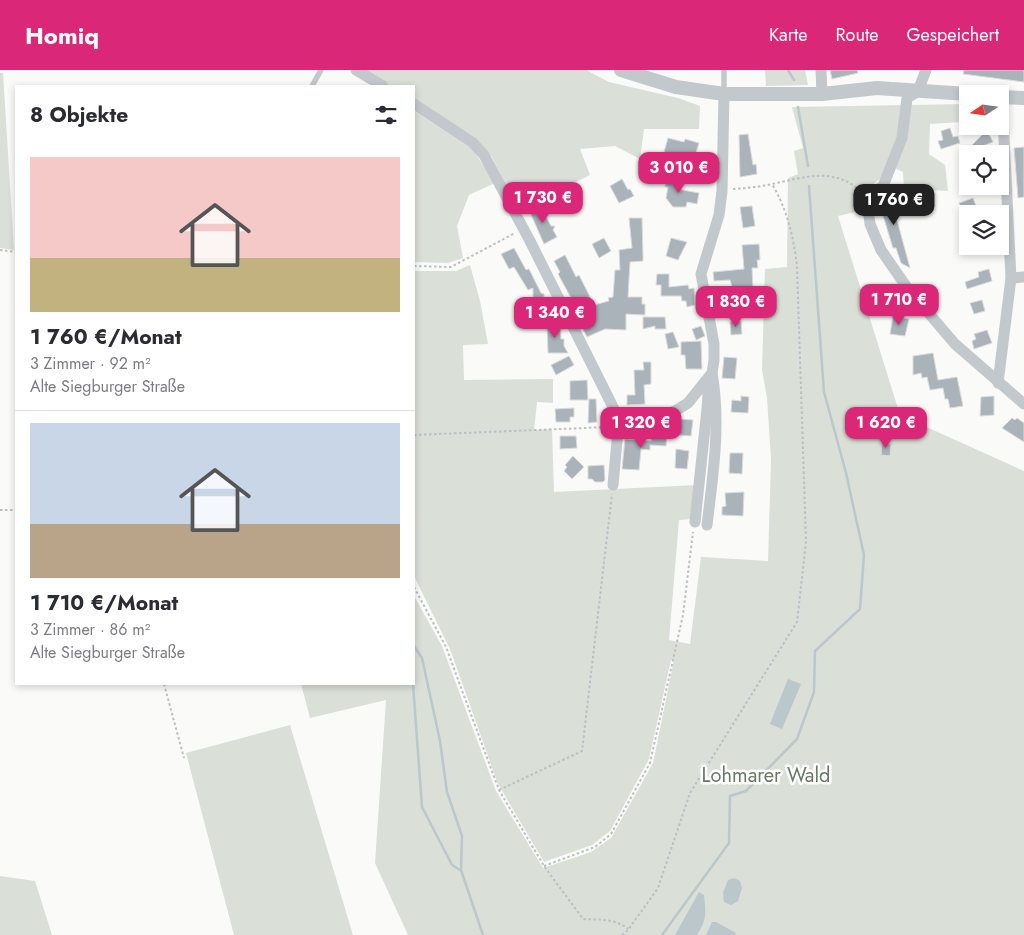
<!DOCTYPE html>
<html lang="de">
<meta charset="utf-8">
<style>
:root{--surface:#fff;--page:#f2f2f3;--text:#2b2b33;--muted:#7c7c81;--line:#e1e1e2;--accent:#db2777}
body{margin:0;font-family:Jost,sans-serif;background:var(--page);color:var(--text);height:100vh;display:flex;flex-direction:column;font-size:19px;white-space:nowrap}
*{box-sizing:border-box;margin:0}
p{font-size:16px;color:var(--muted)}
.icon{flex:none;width:28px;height:28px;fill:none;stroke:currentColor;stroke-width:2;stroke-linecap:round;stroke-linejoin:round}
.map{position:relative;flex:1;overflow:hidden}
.panel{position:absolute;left:15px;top:15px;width:400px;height:600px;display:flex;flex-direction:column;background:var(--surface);border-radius:0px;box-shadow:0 2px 8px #0003}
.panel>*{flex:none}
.needle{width:32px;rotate:257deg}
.controls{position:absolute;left:959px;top:15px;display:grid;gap:10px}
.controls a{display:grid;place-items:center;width:50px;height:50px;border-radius:0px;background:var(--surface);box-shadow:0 2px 8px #0003;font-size:25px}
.price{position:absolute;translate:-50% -42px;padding:0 11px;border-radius:10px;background:var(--accent);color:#fff;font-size:16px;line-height:32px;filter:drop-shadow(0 1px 2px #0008)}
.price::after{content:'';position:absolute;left:50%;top:30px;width:15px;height:11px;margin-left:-8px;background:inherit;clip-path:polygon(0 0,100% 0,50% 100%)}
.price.selected{background:#222;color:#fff}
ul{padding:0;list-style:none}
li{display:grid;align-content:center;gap:10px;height:265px;padding:0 15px}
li+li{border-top:1px solid var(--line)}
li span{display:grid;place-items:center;height:155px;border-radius:0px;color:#555}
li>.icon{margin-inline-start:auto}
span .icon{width:90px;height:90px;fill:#fffc;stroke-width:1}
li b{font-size:21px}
h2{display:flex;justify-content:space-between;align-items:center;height:60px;padding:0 15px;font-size:21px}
header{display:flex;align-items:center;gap:30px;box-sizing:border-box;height:70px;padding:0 25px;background:var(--accent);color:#fff}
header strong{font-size:24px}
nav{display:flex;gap:28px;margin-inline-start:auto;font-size:18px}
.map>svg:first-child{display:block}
.green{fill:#dadfd7}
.water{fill:#bbc7cb}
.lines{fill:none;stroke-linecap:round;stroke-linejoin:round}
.stream{stroke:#bbc7cb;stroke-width:2.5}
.building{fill:#aab3b9;stroke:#dcdcda}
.path{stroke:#bbbfc2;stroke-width:2;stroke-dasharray:2.5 2.5;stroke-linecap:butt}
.service{stroke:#c3c8cc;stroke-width:5.5}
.minor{stroke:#c3c8cc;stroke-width:11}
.tertiary{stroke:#c3c8cc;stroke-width:14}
.labels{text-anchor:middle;stroke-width:5;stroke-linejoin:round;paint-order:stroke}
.park-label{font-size:20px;fill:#687a64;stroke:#fff}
</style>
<header>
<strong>Homiq</strong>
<nav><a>Karte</a><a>Route</a><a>Gespeichert</a></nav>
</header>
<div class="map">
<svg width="1024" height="865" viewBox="0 0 1024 865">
<rect width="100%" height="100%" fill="#fafaf8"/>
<g class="green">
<polygon points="365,0 586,0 609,12 678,28 700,36 699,59 644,59 640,89 615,76 580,79 590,105 518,141 492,87 473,66 414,30 414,16 391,16"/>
<polygon points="765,0 805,0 808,15 766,16"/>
<polygon points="0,3 3,3 14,180 0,178"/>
<polygon points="967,34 967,55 961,52 930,54 929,84 945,95 948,121 904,118 903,102 894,98 854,129 859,141 838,146 900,345 1024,401 1024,865 408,865 375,793 386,630 310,648 301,614 414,614 414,526 442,576 496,721 543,798 591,782 611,768 653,693 674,590 671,590 649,689 610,761 592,775 544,792 498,714 450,579 414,506 414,201 456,201 470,195 480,231 488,274 463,275 464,310 553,309 553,333 537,332 534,360 552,359 554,422 697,415 691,449 679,450 669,570 690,574 701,487 768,491 771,389 767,328 762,300 765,199 787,197 788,108 798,104 794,81 803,78 792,37"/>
<polygon points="414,41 471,77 495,113 469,125 457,156 463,188 448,193 414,192"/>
<polygon points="290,655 353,865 234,865 186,683"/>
<polygon points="0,806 35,811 52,865 0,865"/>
</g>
<g class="water">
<polygon points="788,609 801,614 782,659 770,654"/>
<polygon points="734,808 740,811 742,818 738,831 731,835 724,832 723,823 728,810"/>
<path d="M 699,822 L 704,825 C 706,844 707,849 697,865 L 675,865 Z"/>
<polygon points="712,852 716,852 736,863 735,865 706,865"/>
</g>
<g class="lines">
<g class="stream">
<polyline points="788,0 794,10"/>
<polyline points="798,37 808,96"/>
<polyline points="414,576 422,588 440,671 447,722 462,766 461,800 483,865"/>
<polyline points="413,614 422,737 452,795 460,800"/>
<polyline points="662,865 729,773 730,726 746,721 797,669 814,622 815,581 860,539 864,485 846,403 824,322 809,116"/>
</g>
</g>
<g class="building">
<polygon points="830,0 857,0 858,3 832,9"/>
<polygon points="964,0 1024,0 1024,12 963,4"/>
<polygon points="950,58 953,67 958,66 960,73 941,79 938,71 943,70 941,61"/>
<polygon points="987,60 993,72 980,77 984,84 968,83 962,85"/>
<polygon points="748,64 753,95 756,94 757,104 740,107 739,65"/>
<polygon points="668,68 684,72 685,69 699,73 695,86 685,83 684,87 664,82"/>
<polygon points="1024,77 1024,127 1018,128 1014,78"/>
<polygon points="679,107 677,119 699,123 697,134 687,132 686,137 673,137 666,128 668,117 665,117 666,109"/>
<polygon points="622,109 628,120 630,119 634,126 619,133 610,116"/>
<polygon points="894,122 898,138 894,139 910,198 901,193 896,178 893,178 879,133 887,126 886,124"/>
<polygon points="973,128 979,144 963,144 959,133"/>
<polygon points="538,135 547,138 544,143 551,156 555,156 553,160 557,167 544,174 529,140"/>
<polygon points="752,136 755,156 743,158 740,137"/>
<polygon points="629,148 642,148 643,186 643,191 630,192 628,227 642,227 642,234 645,234 645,245 626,244 626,260 605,259 587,267 577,248 581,246 558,204 560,202 554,191 565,185 576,207 579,205 594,235 609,231 608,228 613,227 615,200 620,200 619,180 632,178"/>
<polygon points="604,168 611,181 599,188 592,174"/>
<polygon points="671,168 687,172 678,190 666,186"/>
<polygon points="759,174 760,190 757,190 758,198 752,198 753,220 746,222 747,226 736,229 730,210 714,211 713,202 744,199 742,175"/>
<polygon points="514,178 526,200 529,199 541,223 544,224 544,229 548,229 548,245 536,245 536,229 533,230 533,218 528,220 514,197 509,199 501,184"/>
<polygon points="989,199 992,211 967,219 965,212 979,207 978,202"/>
<polygon points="657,204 669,204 669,217 688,215 689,219 694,218 695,235 687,237 686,231 682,231 681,226 661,226 661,215 656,215"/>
<polygon points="720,228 730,229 729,240 715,239 716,229"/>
<polygon points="982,230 985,241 974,244 970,233"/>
<polygon points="893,246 909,249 905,266 890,264"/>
<polygon points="643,247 665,247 666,259 655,259 655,256 643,259"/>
<polygon points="741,251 742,264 731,265 730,252"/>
<polygon points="547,253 560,253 561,269 564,269 564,276 568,283 548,283"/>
<polygon points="701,256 705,266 696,270 692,259"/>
<polygon points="987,260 992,273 974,279 972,271 976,269 974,264"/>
<polygon points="673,262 679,277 668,279 665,264"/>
<polygon points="701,271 702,299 686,299 685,285 681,285 681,272"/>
<polygon points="933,283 938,310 957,307 963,336 950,338 948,329 945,329 943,318 930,320 927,307 922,308 921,303 913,305 913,286"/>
<polygon points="569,286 574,295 556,305 551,295"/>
<polygon points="724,287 737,288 735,309 722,308"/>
<polygon points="643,292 651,292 651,314 644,315 645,334 627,335 627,325 635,325 634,300 644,300"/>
<polygon points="587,310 588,330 570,330 570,311"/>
<polygon points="741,326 749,327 748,343 731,342 732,330 741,331"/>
<polygon points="994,326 994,345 980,346 981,327"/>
<polygon points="589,329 596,329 597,352 588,353"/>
<polygon points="574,338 574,347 570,347 570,352 556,352 555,339"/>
<polygon points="1012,348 1015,350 1017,348 1024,353 1024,372 1002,358"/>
<polygon points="680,349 693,350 691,366 679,365"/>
<polygon points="651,361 667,362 666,376 650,375 650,380 641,379 639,400 622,399 625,369 651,371"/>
<polygon points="560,366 576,366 577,378 560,379"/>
<polygon points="882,373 891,374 890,386 881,385"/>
<polygon points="676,379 689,381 687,399 675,398"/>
<polygon points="730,383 743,383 742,404 729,403"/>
<polygon points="573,386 584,397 572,409 564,401 567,397 565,395"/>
<polygon points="604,395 605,410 603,412 595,412 592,409 588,409 588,396"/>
<polygon points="744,422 743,446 722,445 722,437 726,436 725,423"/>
</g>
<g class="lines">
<g class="path">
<path d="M 733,119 C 746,118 759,117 772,114 C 802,108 834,96 860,121"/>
<polyline points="0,180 16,182"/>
<polyline points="414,196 451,197 515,163"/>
<polyline points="414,365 609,357"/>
<polyline points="0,440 16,440"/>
<path d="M 414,517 L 446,577 L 499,720 L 544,796 L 583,849 C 599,850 615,848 628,859"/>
<polyline points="164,614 184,688"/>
<polyline points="499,720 582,681 612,424"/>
<polyline points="544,796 595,777 611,764 650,693 683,545 693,462"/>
<path d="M 622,865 L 628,860 L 658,818 L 690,723 L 797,552 L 806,472 L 797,197 C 794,168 787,139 772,114"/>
</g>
<g class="service">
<polyline points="312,16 321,0"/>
<polyline points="724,24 724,0"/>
</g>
<g class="minor">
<polyline points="356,0 383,16"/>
<polyline points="821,0 822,24"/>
<polyline points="926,0 918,21 907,28 902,68 883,116 867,128 870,154 881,180 908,219 955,274 1024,334"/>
<polyline points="414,34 472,72 484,85 530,171 619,349 633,354 675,341 688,333 712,303 714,290 714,274 701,204 719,145 722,121 724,24"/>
<polyline points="1011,208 1024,207"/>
<polyline points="998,313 1011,208 1002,27"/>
<polyline points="613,415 619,349"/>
<polyline points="695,452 707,339 708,324 705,315"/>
<path d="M 707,455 C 713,405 721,354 712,303"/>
</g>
<g class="tertiary">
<polyline points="621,0 676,17 724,24 822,24 877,18 968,24"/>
<polyline points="1000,27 1024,28"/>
</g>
</g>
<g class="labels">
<g class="park-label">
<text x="766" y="712">Lohmarer Wald</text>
</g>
</g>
</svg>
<div class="controls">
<a><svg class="needle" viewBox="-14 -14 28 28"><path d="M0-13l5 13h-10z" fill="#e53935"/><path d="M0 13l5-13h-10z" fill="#7c7c81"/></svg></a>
<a><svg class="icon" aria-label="locate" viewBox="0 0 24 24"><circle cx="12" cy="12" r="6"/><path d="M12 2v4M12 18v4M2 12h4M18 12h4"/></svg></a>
<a><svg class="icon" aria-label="layers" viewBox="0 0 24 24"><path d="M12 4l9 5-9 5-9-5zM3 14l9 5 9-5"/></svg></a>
</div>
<b class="price" style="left:679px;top:124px">3 010 €</b>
<b class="price" style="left:543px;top:154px">1 730 €</b>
<b class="price selected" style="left:894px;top:156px">1 760 €</b>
<b class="price" style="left:899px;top:256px">1 710 €</b>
<b class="price" style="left:736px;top:258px">1 830 €</b>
<b class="price" style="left:555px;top:269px">1 340 €</b>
<b class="price" style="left:641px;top:379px">1 320 €</b>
<b class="price" style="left:886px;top:379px">1 620 €</b>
<section class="panel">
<h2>8 Objekte<svg class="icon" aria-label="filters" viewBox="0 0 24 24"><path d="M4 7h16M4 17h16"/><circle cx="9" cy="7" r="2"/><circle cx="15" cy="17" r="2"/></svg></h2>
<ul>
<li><span style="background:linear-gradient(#f6c9c9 65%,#c2b280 0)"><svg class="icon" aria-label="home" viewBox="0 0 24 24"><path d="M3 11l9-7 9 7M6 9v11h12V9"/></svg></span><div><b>1 760 €/Monat</b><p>3 Zimmer · 92 m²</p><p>Alte Siegburger Straße</p></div></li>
<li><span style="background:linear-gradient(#c9d6e8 65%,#b9a48a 0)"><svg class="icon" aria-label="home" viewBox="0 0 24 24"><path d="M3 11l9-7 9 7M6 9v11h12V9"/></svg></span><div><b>1 710 €/Monat</b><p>3 Zimmer · 86 m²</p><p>Alte Siegburger Straße</p></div></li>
</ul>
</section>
</div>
